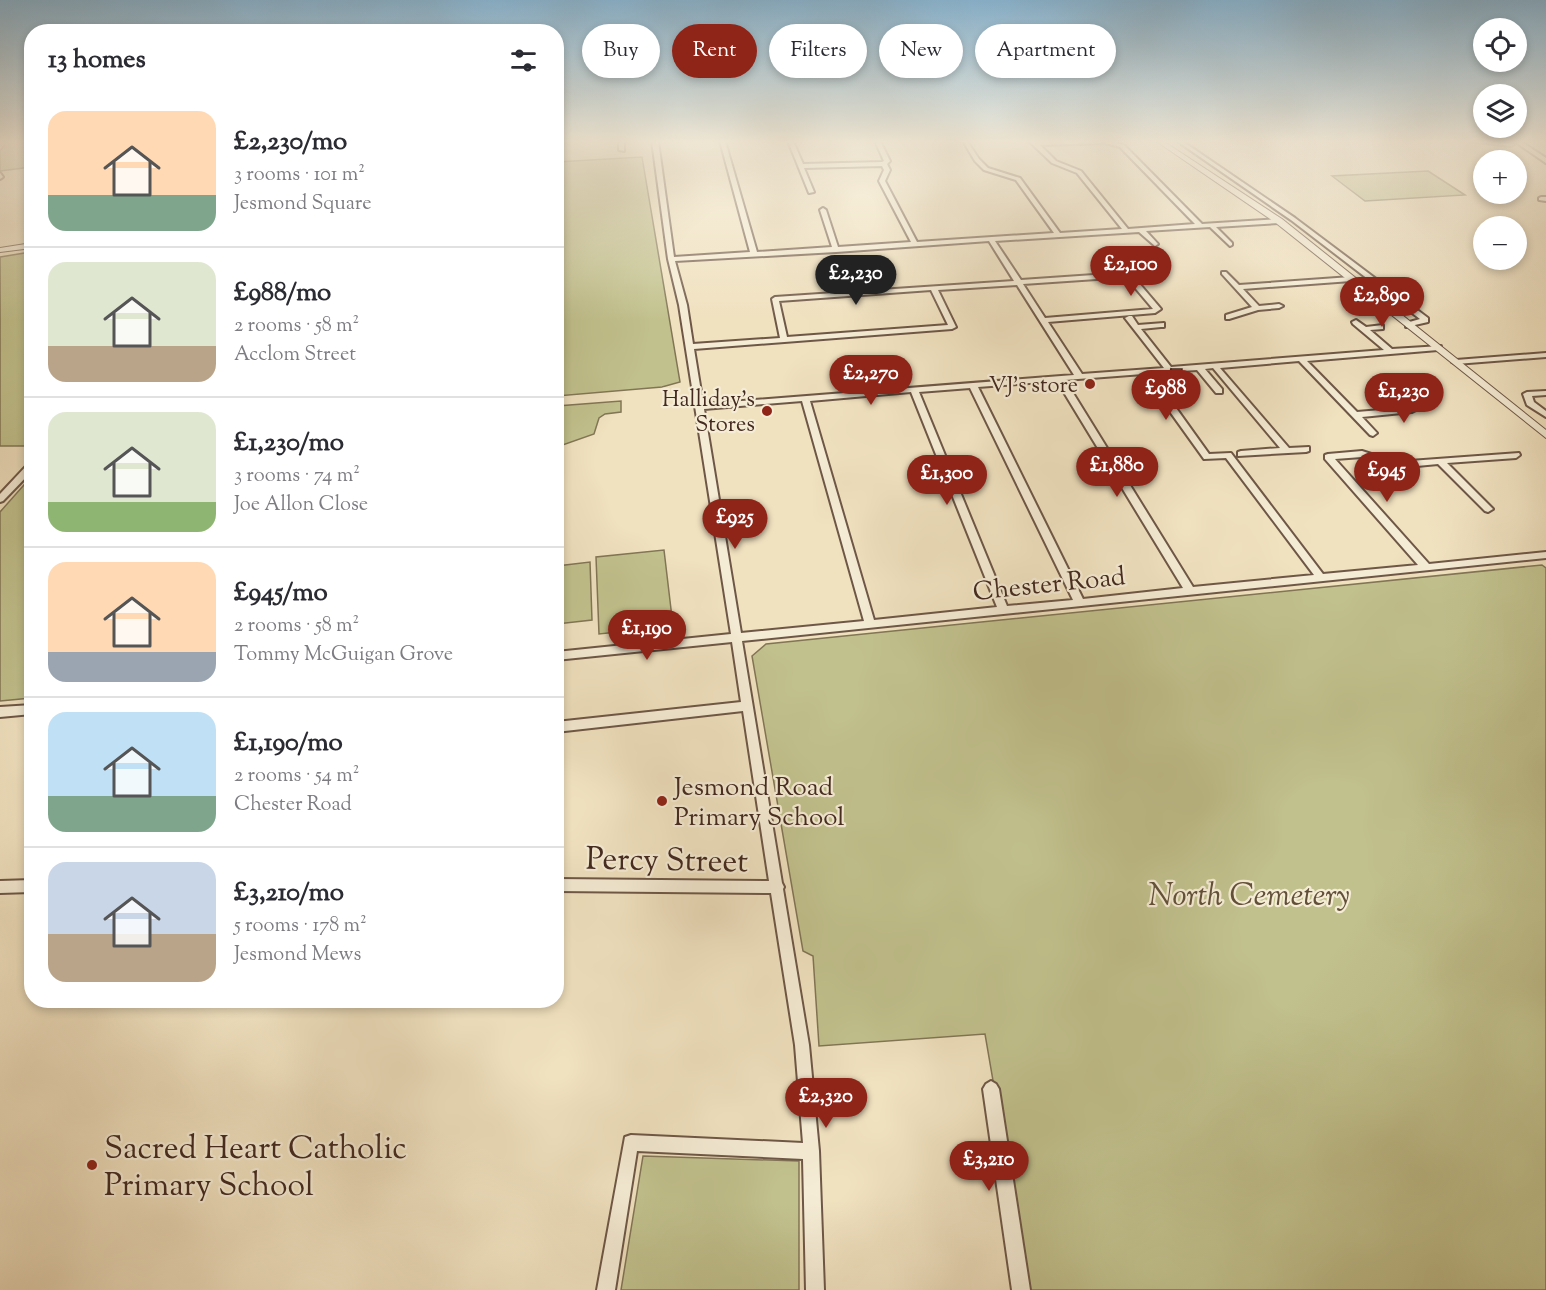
<!DOCTYPE html>
<meta charset="utf-8">
<style>
:root{--surface:#fff;--page:#f7f7f7;--text:#2b2b33;--muted:#7c7c81;--line:#e1e1e2;--accent:#8f2418}
body{margin:0;font-family:"Sorts Mill Goudy",serif;background:var(--page);color:var(--text);height:100vh;display:flex;flex-direction:column;font-size:22px;white-space:nowrap}
*{box-sizing:border-box;margin:0}
p{font-size:20px;color:var(--muted)}
.icon{flex:none;width:33px;height:33px;fill:none;stroke:currentColor;stroke-width:2;stroke-linecap:round;stroke-linejoin:round}
.map{position:relative;flex:1;overflow:hidden}
.details{position:absolute;left:24px;top:24px;width:540px;height:984px;display:flex;flex-direction:column;background:var(--surface);border-radius:24px;box-shadow:0 3px 9px #0003}
.details>*{flex:none}
.guide{position:absolute;left:582px;top:24px;width:570px;height:54px;display:flex;gap:12px}
.controls{position:absolute;left:1473px;top:18px;display:grid;gap:12px}
.controls a{display:grid;place-items:center;width:54px;height:54px;border-radius:50%;background:var(--surface);box-shadow:0 3px 9px #0003;font-size:30px}
.price{position:absolute;translate:-50% -51px;padding:0 14px;border-radius:21px;background:var(--accent);color:#fff;font-size:20px;line-height:39px;filter:drop-shadow(0 2px 3px #0008)}
.price::after{content:'';position:absolute;left:50%;top:36px;width:18px;height:14px;margin-left:-9px;background:inherit;clip-path:polygon(0 0,100% 0,50% 100%)}
.price.active{background:#222;color:#fff}
ul{padding:0;list-style:none}
li{display:flex;align-items:center;gap:18px;height:150px;padding:0 24px}
li+li{border-top:2px solid var(--line)}
li span{display:grid;place-items:center;flex:none;width:168px;height:120px;border-radius:18px;color:#555}
li>.icon{margin-inline-start:auto}
span .icon{width:72px;height:72px;fill:#fffc;stroke-width:1}
li b{font-size:26px}
h2{display:flex;justify-content:space-between;align-items:center;height:72px;padding:0 24px;font-size:26px}
.pill{padding:0 21px;border-radius:27px;background:var(--surface);box-shadow:0 3px 9px #0003;font-size:21px;line-height:54px}
.pill.active{background:var(--accent);color:#fff}
.map>svg:first-child{display:block}
.green{fill:#c1c18d;stroke:#827556;stroke-width:1.5}
.lines{fill:none;stroke-linecap:round;stroke-linejoin:round}
.minor-casing{stroke:#6e5747;stroke-width:4}
.tertiary-casing{stroke:#6e5747;stroke-width:2}
.minor{fill:#f5ecd5;fill-rule:evenodd}
.tertiary{fill:#f5ecd5;fill-rule:evenodd}
.wall{fill:#b97b64;stroke:#43291f;stroke-width:1.5}
.building{fill:#d78f74;stroke:#43291f;stroke-width:1.5}
.poi-dot{fill:#8f2418;stroke:#f5ecd5;stroke-width:2}
.labels{text-anchor:middle;stroke-width:4.5;stroke-linejoin:round;paint-order:stroke}
.far-poi-label{font-size:22px;fill:#43291f;stroke:#f5ecd5;text-anchor:end}
.street-label{font-size:26px;fill:#43291f;stroke:#f5ecd5}
.poi-label{font-size:26px;fill:#43291f;stroke:#f5ecd5;text-anchor:start}
.near-street-label{font-size:32px;fill:#43291f;stroke:#f5ecd5}
.near-park-label{font-size:32px;font-style:italic;fill:#624f3a;stroke:#f5ecd5}
.near-poi-label{font-size:32px;fill:#43291f;stroke:#f5ecd5;text-anchor:start}
</style>
<div class="map">
<svg width="1546" height="1290" viewBox="0 0 1546 1290">
<rect width="100%" height="100%" fill="#f0e1bf"/>
<filter id="stains"><feTurbulence type="fractalNoise" baseFrequency=".00333" numOctaves="4"/><feColorMatrix values="0 0 0 0 .2 0 0 0 0 .09 0 0 0 0 .02 0 0 0 .5 -.17"/></filter>
<radialGradient id="worn" r=".72"><stop offset=".6" stop-color="#630" stop-opacity="0"/><stop offset="1" stop-color="#630" stop-opacity=".3"/></radialGradient>
<g class="green">
<polygon points="31,141 31,167 0,171 0,151 6,143"/>
<polygon points="642,157 680,382 662,387 557,396 557,162"/>
<polygon points="1428,171 1465,195 1365,201 1332,176"/>
<polygon points="31,252 31,446 0,446 0,257"/>
<polygon points="621,401 621,412 605,414 599,418 594,434 557,447 557,406"/>
<polygon points="31,477 31,698 0,701 0,512"/>
<polygon points="664,550 673,626 599,634 596,557"/>
<polygon points="590,562 592,620 557,624 557,566"/>
<polygon points="1542,565 1546,568 1546,1290 1029,1290 985,1034 819,1046 813,956 803,951 752,656 766,644"/>
<polygon points="643,1156 799,1161 799,1290 621,1290"/>
</g>
<g class="lines">
<g class="minor-casing">
<g id="minor">
<polygon points="619,141 624,141 624,151 619,150"/>
<path d="M 652,141 L 658,141 L 674,257 L 750,252 L 720,141 L 725,141 L 757,252 L 832,247 L 820,210 L 823,208 L 826,210 L 838,247 L 911,242 L 879,181 L 884,170 L 882,166 L 804,168 L 814,192 L 809,193 L 788,141 L 793,141 L 803,164 L 882,162 L 884,161 L 875,141 L 880,141 L 890,161 L 887,164 L 890,170 L 885,181 L 917,242 L 1054,233 L 1016,180 L 984,170 L 975,161 L 963,141 L 967,141 L 979,159 L 988,168 L 1020,178 L 1060,233 L 1122,229 L 1077,173 L 1052,163 L 1030,142 L 1032,141 L 1036,142 L 1109,141 L 1124,145 L 1202,224 L 1279,219 L 1282,221 L 1279,223 L 1216,227 L 1232,243 L 1232,245 L 1230,246 L 1210,227 L 1146,231 L 1158,244 L 1155,246 L 1139,232 L 995,241 L 1021,280 L 1123,273 L 1116,263 L 1121,262 L 1161,309 L 1155,313 L 1048,322 L 1082,374 L 1164,368 L 1125,318 L 1129,316 L 1132,316 L 1138,325 L 1164,323 L 1164,327 L 1161,327 L 1141,329 L 1171,367 L 1384,350 L 1353,324 L 1352,322 L 1356,320 L 1366,327 L 1383,325 L 1383,329 L 1370,330 L 1392,349 L 1441,346 L 1441,350 L 1438,350 L 1307,361 L 1357,412 L 1405,408 L 1401,404 L 1405,402 L 1416,410 L 1412,412 L 1362,417 L 1377,433 L 1373,436 L 1370,435 L 1299,361 L 1220,368 L 1289,448 L 1309,447 L 1309,451 L 1306,452 L 1238,456 L 1238,452 L 1241,451 L 1280,448 L 1213,368 L 1205,369 L 1222,389 L 1222,393 L 1216,393 L 1197,370 L 1151,373 L 1209,454 L 1231,453 L 1323,574 L 1418,565 L 1325,459 L 1325,455 L 1328,454 L 1362,451 L 1396,462 L 1519,453 L 1520,455 L 1516,458 L 1447,463 L 1493,509 L 1488,512 L 1485,511 L 1438,464 L 1396,468 L 1362,457 L 1335,459 L 1429,564 L 1546,552 L 1546,558 L 742,641 L 782,883 L 784,887 L 783,889 L 809,1045 L 819,1151 L 824,1290 L 806,1290 L 803,1159 L 637,1151 L 615,1290 L 597,1290 L 625,1137 L 631,1135 L 803,1143 L 795,1045 L 771,893 L 556,891 L 556,879 L 769,881 L 743,711 L 556,732 L 556,722 L 741,702 L 732,642 L 556,660 L 556,652 L 731,634 L 679,305 L 668,259 ZM 1105,143 L 1120,147 L 1195,224 L 1128,229 L 1081,171 L 1056,161 L 1040,145 ZM 989,241 L 1014,281 L 775,297 L 772,299 L 780,338 L 693,344 L 687,305 L 675,261 L 836,252 ZM 1126,277 L 1153,309 L 1045,318 L 1023,284 ZM 1017,285 L 1074,375 L 703,404 L 694,349 L 952,329 L 956,327 L 938,290 ZM 931,290 L 948,325 L 787,337 L 779,301 ZM 1143,374 L 1204,459 L 1226,458 L 1314,575 L 1193,587 L 1065,380 ZM 1057,381 L 1183,588 L 1083,599 L 978,387 ZM 970,388 L 1073,600 L 1007,606 L 919,392 ZM 911,392 L 997,607 L 874,620 L 810,401 ZM 802,401 L 864,621 L 741,633 L 704,409 Z"/>
<polygon points="1177,141 1182,141 1295,218 1428,318 1428,322 1406,327 1406,323 1420,319 1291,220"/>
<polygon points="1469,141 1488,141 1514,144 1511,146"/>
<polygon points="1514,141 1520,141 1546,158 1546,163"/>
<polygon points="0,173 3,177 0,179"/>
<polygon points="1541,197 1546,197 1546,201 1539,200 1539,198"/>
<polygon points="1222,272 1226,272 1239,285 1351,277 1354,279 1351,281 1243,289 1259,306 1279,304 1283,306 1279,308 1258,310 1229,319 1226,319 1226,315 1252,307 1222,274"/>
<polygon points="1546,353 1546,357 1456,364 1452,362 1456,360"/>
<polygon points="1546,391 1546,395 1532,396 1534,402 1546,411 1546,417 1527,405 1523,394 1527,392"/>
<polygon points="32,462 32,471 3,501 0,502 0,494 29,463"/>
<polygon points="32,705 32,714 0,717 0,707"/>
<polygon points="32,880 32,892 0,893 0,881"/>
<polygon points="991,1081 996,1084 999,1089 1030,1290 1012,1290 983,1089 986,1084"/>
</g>
</g>
<g class="tertiary-casing">
<g id="tertiary">
<polygon points="1156,141 1163,141 1282,219 1546,430 1546,438 1276,223"/>
<polygon points="32,243 32,248 0,252 0,248"/>
</g>
</g>
<use href="#minor" class="minor"/>
<use href="#tertiary" class="tertiary"/>
</g>
<polygon class="wall" points="1171,369 1181,383 1178,390 1168,388 1168,376"/>
<polygon class="building" points="1171,369 1182,369 1181,383 1170,382"/>
<linearGradient id="sky" x2="0" y2="1"><stop stop-color="#89b7d5"/><stop offset="0.44" stop-color="#f8f2e2"/><stop offset="1" stop-color="#f8f2e2" stop-opacity="0"/></linearGradient>
<rect width="1546" height="321" fill="url(#sky)"/>
<g class="poi-dot">
<circle cx="1090" cy="384" r="6"/>
<circle cx="767" cy="411" r="6"/>
<circle cx="662" cy="801" r="6"/>
<circle cx="92" cy="1165" r="6"/>
</g>
<g class="labels">
<g class="far-poi-label">
<text x="1078" y="392">VJ's store</text>
<text x="755" y="406">Halliday's<tspan x="755" dy="25">Stores</tspan></text>
</g>
<g class="street-label">
<text transform="translate(1049 583) rotate(-6)" y="9">Chester Road</text>
</g>
<g class="poi-label">
<text x="674" y="795">Jesmond Road<tspan x="674" dy="30">Primary School</tspan></text>
</g>
<g class="near-street-label">
<text transform="translate(667 859) rotate(1)" y="11">Percy Street</text>
</g>
<g class="near-park-label">
<text x="1249" y="905">North Cemetery</text>
</g>
<g class="near-poi-label">
<text x="104" y="1158">Sacred Heart Catholic<tspan x="104" dy="37">Primary School</tspan></text>
</g>
</g>
<rect width="100%" height="100%" filter="url(#stains)"/>
<rect width="100%" height="100%" fill="url(#worn)"/>
</svg>
<div class="controls">
<a><svg class="icon" aria-label="locate" viewBox="0 0 24 24"><circle cx="12" cy="12" r="6"/><path d="M12 2v4M12 18v4M2 12h4M18 12h4"/></svg></a>
<a><svg class="icon" aria-label="layers" viewBox="0 0 24 24"><path d="M12 4l9 5-9 5-9-5zM3 14l9 5 9-5"/></svg></a>
<a>+</a>
<a>−</a>
</div>
<b class="price" style="left:1131px;top:297px">£2,100</b>
<b class="price active" style="left:856px;top:306px">£2,230</b>
<b class="price" style="left:1382px;top:328px">£2,890</b>
<b class="price" style="left:871px;top:406px">£2,270</b>
<b class="price" style="left:1166px;top:421px">£988</b>
<b class="price" style="left:1404px;top:424px">£1,230</b>
<b class="price" style="left:1117px;top:498px">£1,880</b>
<b class="price" style="left:1387px;top:503px">£945</b>
<b class="price" style="left:947px;top:506px">£1,300</b>
<b class="price" style="left:735px;top:550px">£925</b>
<b class="price" style="left:647px;top:661px">£1,190</b>
<b class="price" style="left:826px;top:1129px">£2,320</b>
<b class="price" style="left:989px;top:1192px">£3,210</b>
<div class="guide">
<a class="pill">Buy</a>
<a class="pill active">Rent</a>
<a class="pill">Filters</a>
<a class="pill">New</a>
<a class="pill">Apartment</a>
</div>
<section class="details">
<h2>13 homes<svg class="icon" aria-label="filters" viewBox="0 0 24 24"><path d="M4 7h16M4 17h16"/><circle cx="9" cy="7" r="2"/><circle cx="15" cy="17" r="2"/></svg></h2>
<ul>
<li><span style="background:linear-gradient(#ffd9b3 70%,#7fa58c 0)"><svg class="icon" aria-label="home" viewBox="0 0 24 24"><path d="M3 11l9-7 9 7M6 9v11h12V9"/></svg></span><div><b>£2,230/mo</b><p>3 rooms · 101 m²</p><p>Jesmond Square</p></div></li>
<li><span style="background:linear-gradient(#dfe7d0 70%,#b9a48a 0)"><svg class="icon" aria-label="home" viewBox="0 0 24 24"><path d="M3 11l9-7 9 7M6 9v11h12V9"/></svg></span><div><b>£988/mo</b><p>2 rooms · 58 m²</p><p>Acclom Street</p></div></li>
<li><span style="background:linear-gradient(#dfe7d0 75%,#8fb573 0)"><svg class="icon" aria-label="home" viewBox="0 0 24 24"><path d="M3 11l9-7 9 7M6 9v11h12V9"/></svg></span><div><b>£1,230/mo</b><p>3 rooms · 74 m²</p><p>Joe Allon Close</p></div></li>
<li><span style="background:linear-gradient(#ffd9b3 75%,#9aa5b1 0)"><svg class="icon" aria-label="home" viewBox="0 0 24 24"><path d="M3 11l9-7 9 7M6 9v11h12V9"/></svg></span><div><b>£945/mo</b><p>2 rooms · 58 m²</p><p>Tommy McGuigan Grove</p></div></li>
<li><span style="background:linear-gradient(#bfe0f5 70%,#7fa58c 0)"><svg class="icon" aria-label="home" viewBox="0 0 24 24"><path d="M3 11l9-7 9 7M6 9v11h12V9"/></svg></span><div><b>£1,190/mo</b><p>2 rooms · 54 m²</p><p>Chester Road</p></div></li>
<li><span style="background:linear-gradient(#c9d6e8 60%,#b9a48a 0)"><svg class="icon" aria-label="home" viewBox="0 0 24 24"><path d="M3 11l9-7 9 7M6 9v11h12V9"/></svg></span><div><b>£3,210/mo</b><p>5 rooms · 178 m²</p><p>Jesmond Mews</p></div></li>
</ul>
</section>
</div>
